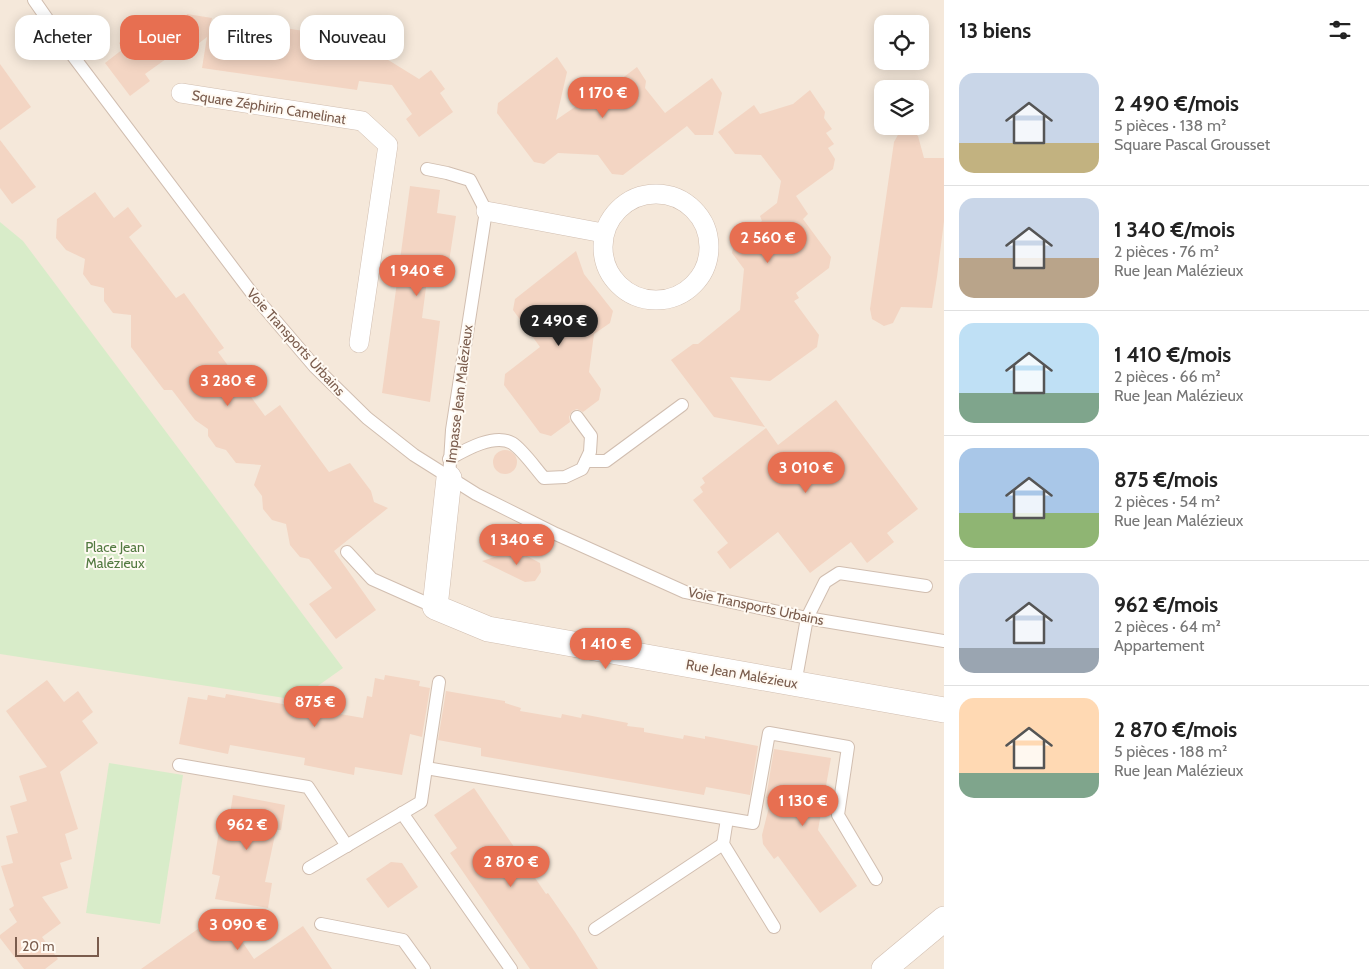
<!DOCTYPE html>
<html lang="fr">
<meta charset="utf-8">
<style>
:root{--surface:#fff;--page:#f6f6f6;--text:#222;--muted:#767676;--line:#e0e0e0;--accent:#e76f51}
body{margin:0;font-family:Cabin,sans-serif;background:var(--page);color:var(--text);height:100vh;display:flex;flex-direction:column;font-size:19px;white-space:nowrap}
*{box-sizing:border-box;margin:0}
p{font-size:16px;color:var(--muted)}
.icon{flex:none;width:28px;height:28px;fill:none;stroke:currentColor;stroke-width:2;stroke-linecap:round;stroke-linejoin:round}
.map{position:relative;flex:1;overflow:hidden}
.drawer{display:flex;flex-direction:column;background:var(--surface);width:425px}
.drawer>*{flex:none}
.banner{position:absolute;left:15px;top:15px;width:475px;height:45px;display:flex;gap:10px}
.tools{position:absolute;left:874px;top:15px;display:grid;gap:10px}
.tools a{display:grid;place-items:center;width:55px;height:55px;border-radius:10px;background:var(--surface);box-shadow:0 2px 12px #0003;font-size:25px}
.scale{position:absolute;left:15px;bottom:12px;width:84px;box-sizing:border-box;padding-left:5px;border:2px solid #7a5c4d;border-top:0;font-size:14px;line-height:18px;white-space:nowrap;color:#7a5c4d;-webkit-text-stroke:4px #fffaf3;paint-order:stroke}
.price{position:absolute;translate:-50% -42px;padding:0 11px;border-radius:18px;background:var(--accent);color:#fff;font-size:16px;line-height:32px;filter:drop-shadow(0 1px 2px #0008)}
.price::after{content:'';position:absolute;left:50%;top:30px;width:15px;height:11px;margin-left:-8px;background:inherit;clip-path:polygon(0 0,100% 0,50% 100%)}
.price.on{background:#222;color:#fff}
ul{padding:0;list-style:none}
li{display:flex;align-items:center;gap:15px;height:125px;padding:0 15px}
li+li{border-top:1px solid var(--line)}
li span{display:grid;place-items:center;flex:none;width:140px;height:100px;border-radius:15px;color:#555}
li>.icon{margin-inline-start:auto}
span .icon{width:60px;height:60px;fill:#fffc;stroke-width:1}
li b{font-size:21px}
h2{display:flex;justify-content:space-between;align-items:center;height:60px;padding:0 15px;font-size:21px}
.pill{padding:0 18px;border-radius:15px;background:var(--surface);box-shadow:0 2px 12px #0003;font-size:18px;line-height:45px}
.pill.on{background:var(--accent);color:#fff}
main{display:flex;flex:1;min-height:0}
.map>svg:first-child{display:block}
.residential{fill:#f5e8da;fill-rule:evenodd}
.green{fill:#d8ecc9}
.building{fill:#f3d5c3}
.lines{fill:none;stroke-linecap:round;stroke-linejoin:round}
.service-casing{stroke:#d1beb0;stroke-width:14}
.pedestrian-casing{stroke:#d1beb0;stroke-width:20}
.minor-casing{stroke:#d1beb0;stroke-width:26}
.service{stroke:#fff;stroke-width:12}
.pedestrian{stroke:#fff;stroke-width:19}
.minor{stroke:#fff;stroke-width:25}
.labels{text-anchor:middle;stroke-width:4;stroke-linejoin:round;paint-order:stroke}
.street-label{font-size:14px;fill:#7a5c4d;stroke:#fffaf3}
.park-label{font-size:14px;fill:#537a41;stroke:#fffaf3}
</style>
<main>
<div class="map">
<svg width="944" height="969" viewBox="0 0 944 969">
<rect width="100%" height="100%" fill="#fdf6ec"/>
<path class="residential" d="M 0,0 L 944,0 L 944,969 L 0,969 ZM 882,24 L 920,24 L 920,61 L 882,61 ZM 882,89 L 920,89 L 920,126 L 882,126 Z"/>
<g class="green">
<polygon points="0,222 23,241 343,668 298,700 0,654"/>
<polygon points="109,763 183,775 160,924 86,913"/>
</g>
<g class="building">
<polygon points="187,14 212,18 211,22 257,30 257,24 318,33 318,36 387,43 385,58 419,79 431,70 445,89 440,93 453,112 419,137 406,119 412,114 392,85 359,81 357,90 202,68 207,37 181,57 173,54 145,74 150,81 130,96 105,63 123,49 119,43 137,28 145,38 185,31"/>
<polygon points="557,57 567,72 556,120 588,98 591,102 637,67 646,81 645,88 665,113 712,78 722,93 713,135 695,135 687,126 623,175 612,174 598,155 558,153 544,164 534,162 497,113 498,103"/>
<polygon points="0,64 31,107 0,130"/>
<polygon points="810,90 825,112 824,118 832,129 826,133 834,144 828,148 835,159 833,169 796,196 808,214 803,219 831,257 829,268 796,293 799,298 794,301 819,335 817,347 770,381 730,377 765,427 714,417 671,360 693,344 698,344 740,310 744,269 732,253 734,243 762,221 760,216 777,203 781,181 761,155 735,154 718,132 754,105 760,114 793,104"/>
<polygon points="909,129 918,136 924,158 944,158 944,221 937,277 932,308 901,307 893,323 884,326 872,319 870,309 894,142 899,133"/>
<polygon points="0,140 36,187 12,204 0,188"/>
<polygon points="410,186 440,190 437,213 456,216 447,275 428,272 422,318 440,321 430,402 382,393"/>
<polygon points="95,192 114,218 128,207 142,226 129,237 176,298 184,293 224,348 218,352 265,416 280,405 329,472 350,463 371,491 374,502 388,508 334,551 376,610 336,639 309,604 332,588 309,559 300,557 290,545 286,524 272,520 263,509 262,496 254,485 261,465 236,463 226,450 216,447 208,436 208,429 195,420 172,390 164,390 131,347 131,315 113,313 104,301 104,288 91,285 83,274 85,259 66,250 56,238 57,219"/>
<polygon points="576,251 584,274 613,311 610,323 594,334 589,372 601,389 599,400 583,412 577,409 572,411 569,417 570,422 551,436 540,433 504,385 505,374 540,347 513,310 515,299"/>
<polygon points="836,400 918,509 887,533 894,542 867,563 851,542 810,573 778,532 730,569 717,552 728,543 693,500 703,492 700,487 705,483 702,478 766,428 778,445"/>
<circle cx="505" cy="462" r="12"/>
<polygon points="516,550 540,563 541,572 535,581 525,582 482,561"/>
<polygon points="385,675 420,681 419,686 430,688 422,737 410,734 402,775 355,767 354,775 304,765 305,758 230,745 228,754 179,744 188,697 207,700 208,695 225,698 226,694 363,718 367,696 372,697 375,678 384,680"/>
<polygon points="47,680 64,702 78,691 93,712 82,721 98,743 60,772 78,829 65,834 72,859 60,863 68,888 42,897 61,923 42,937 58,959 45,969 24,969 0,938 0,935 17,922 9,909 14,906 1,866 13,863 6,836 18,833 10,806 27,801 19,776 47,767 6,711"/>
<polygon points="446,691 505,701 505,703 521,708 520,711 561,718 562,714 581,718 582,714 628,723 627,726 644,728 644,732 683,739 684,735 705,739 705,736 758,746 750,795 706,787 704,795 481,756 481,748 438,740"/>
<polygon points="774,749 831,758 818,830 857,886 820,913 778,856 774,859 763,844 762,835 771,799 766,798"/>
<polygon points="474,788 546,894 548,893 575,932 598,969 530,969 450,853 457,848 434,815"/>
<polygon points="233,795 285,805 281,830 276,830 265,882 272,883 268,908 215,899 220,876 212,874 218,837 221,819 229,820"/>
<polygon points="391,862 402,863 418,887 388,908 366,879"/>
<polygon points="222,912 254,959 303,926 332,969 141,969"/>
</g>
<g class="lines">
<g class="service-casing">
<g id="service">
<polyline points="34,0 73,56 251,292 315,367 367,418 414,455 476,494 556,534 685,592 807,618 944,641"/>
<polyline points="427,169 447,173 470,180 486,211 452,430 449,478"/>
<path d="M 449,459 C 465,450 494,433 512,443 C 522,449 536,469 544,478 L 565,477 L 582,469 L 590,452 L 591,436 L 577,417"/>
<polyline points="586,461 606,461 682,405"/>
<polyline points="347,552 372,579 435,607"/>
<polyline points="439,682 426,768 753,823 769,733 848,747 838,815 876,879"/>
<polyline points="795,684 807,618 825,582 839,573 926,586"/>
<polyline points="179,765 308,787 347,846"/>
<polyline points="402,813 511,969"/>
<polyline points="727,819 723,844 774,927"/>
<polyline points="309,868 421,802 426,768"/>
<polyline points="321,924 403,940 424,969"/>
<polyline points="595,929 723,844"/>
</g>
</g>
<g class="pedestrian-casing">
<g id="pedestrian">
<polyline points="181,93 362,121 388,145 359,343"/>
<circle cx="656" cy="247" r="53"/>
<polyline points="486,211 603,233"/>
</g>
</g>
<g class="minor-casing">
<g id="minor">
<polyline points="449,478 435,607 488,629 944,710"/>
<polyline points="884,969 944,919"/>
</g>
</g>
<use href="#service" class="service"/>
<use href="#pedestrian" class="pedestrian"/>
<use href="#minor" class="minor"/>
</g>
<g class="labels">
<g class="street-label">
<text transform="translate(269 107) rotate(9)" y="5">Square Zéphirin Camelinat</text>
<text transform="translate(296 342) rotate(48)" y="5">Voie Transports Urbains</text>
<text transform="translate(459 394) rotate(-83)" y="5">Impasse Jean Malézieux</text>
<text transform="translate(756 606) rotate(12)" y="5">Voie Transports Urbains</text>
<text transform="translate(742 674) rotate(10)" y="5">Rue Jean Malézieux</text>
</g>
<g class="park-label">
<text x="115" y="552">Place Jean<tspan x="115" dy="16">Malézieux</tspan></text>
</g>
</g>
</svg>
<div class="tools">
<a><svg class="icon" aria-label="locate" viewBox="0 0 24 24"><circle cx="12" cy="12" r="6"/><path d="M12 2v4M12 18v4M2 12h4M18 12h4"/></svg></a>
<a><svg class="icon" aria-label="layers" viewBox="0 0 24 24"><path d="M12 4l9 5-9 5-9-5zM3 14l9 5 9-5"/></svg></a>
</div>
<div class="scale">20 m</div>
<b class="price" style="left:603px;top:119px">1 170 €</b>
<b class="price" style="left:768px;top:264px">2 560 €</b>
<b class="price" style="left:417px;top:297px">1 940 €</b>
<b class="price on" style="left:559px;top:347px">2 490 €</b>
<b class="price" style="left:228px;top:407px">3 280 €</b>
<b class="price" style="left:806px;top:494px">3 010 €</b>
<b class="price" style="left:517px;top:566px">1 340 €</b>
<b class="price" style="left:606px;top:670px">1 410 €</b>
<b class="price" style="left:315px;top:728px">875 €</b>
<b class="price" style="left:803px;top:827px">1 130 €</b>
<b class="price" style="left:247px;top:851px">962 €</b>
<b class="price" style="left:511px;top:888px">2 870 €</b>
<b class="price" style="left:238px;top:951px">3 090 €</b>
<div class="banner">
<a class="pill">Acheter</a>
<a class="pill on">Louer</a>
<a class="pill">Filtres</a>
<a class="pill">Nouveau</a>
</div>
</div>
<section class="drawer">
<h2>13 biens<svg class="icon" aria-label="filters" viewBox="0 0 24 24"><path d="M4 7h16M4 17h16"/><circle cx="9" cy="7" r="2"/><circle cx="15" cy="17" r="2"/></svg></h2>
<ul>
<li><span style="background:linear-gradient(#c9d6e8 70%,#c2b280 0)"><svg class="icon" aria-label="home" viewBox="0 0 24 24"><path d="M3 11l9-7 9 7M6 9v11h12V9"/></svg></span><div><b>2 490 €/mois</b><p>5 pièces · 138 m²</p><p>Square Pascal Grousset</p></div></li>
<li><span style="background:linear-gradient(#c9d6e8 60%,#b9a48a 0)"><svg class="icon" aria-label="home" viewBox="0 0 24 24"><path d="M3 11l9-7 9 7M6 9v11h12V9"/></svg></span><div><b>1 340 €/mois</b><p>2 pièces · 76 m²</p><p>Rue Jean Malézieux</p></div></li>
<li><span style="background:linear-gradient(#bfe0f5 70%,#7fa58c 0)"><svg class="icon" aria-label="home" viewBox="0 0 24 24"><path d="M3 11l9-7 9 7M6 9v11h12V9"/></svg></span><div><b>1 410 €/mois</b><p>2 pièces · 66 m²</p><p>Rue Jean Malézieux</p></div></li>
<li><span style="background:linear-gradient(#a9c7e8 65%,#8fb573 0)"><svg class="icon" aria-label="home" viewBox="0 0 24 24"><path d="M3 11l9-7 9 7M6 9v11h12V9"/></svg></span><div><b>875 €/mois</b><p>2 pièces · 54 m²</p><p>Rue Jean Malézieux</p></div></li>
<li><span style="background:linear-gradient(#c9d6e8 75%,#9aa5b1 0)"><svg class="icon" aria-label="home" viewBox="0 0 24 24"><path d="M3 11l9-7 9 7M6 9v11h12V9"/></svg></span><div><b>962 €/mois</b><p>2 pièces · 64 m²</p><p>Appartement</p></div></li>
<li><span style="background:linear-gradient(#ffd9b3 75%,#7fa58c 0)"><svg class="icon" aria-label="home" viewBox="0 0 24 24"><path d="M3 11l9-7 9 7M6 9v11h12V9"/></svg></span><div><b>2 870 €/mois</b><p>5 pièces · 188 m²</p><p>Rue Jean Malézieux</p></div></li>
</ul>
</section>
</main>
